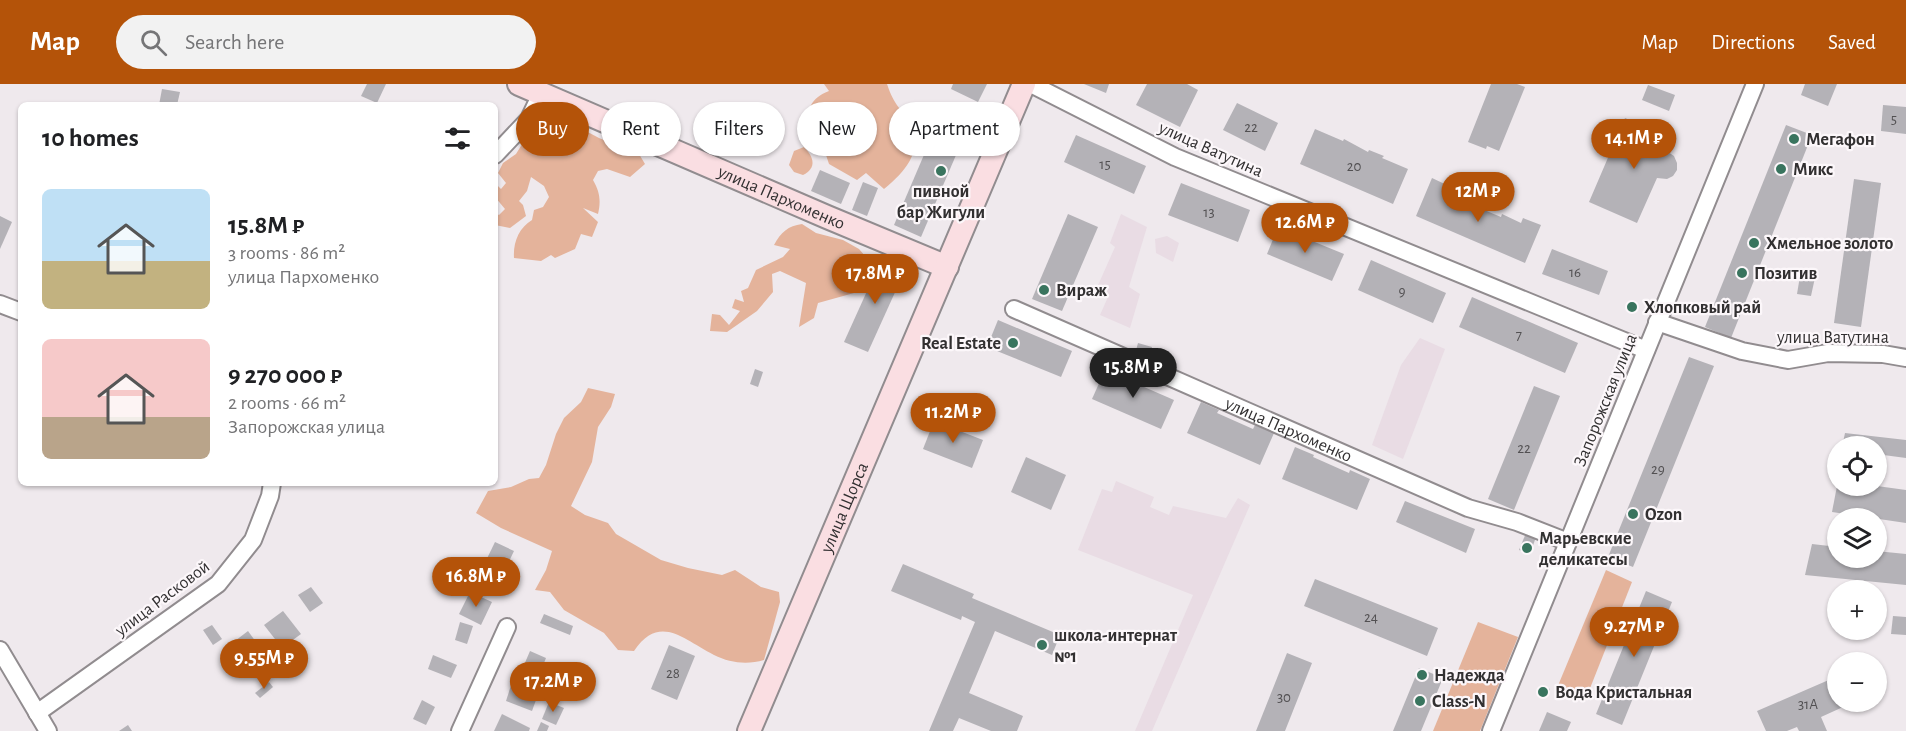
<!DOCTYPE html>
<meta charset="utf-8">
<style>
:root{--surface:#fff;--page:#f2f2f2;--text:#202124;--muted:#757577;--accent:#b45309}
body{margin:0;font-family:"Alegreya Sans",sans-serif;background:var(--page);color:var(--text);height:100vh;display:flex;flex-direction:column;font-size:22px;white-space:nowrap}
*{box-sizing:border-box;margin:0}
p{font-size:20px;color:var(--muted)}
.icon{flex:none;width:33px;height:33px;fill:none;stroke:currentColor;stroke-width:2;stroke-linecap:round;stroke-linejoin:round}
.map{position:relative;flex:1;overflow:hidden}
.sheet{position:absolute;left:18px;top:18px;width:480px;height:384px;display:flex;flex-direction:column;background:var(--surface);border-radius:9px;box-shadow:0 2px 4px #0004}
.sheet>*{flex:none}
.top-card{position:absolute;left:516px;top:18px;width:570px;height:54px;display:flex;gap:12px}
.controls{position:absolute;left:1827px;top:352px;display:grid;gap:12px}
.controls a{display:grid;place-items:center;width:60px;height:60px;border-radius:50%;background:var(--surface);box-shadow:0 2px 4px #0004;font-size:30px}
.price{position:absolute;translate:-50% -51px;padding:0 14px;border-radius:21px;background:var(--accent);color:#fff;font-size:20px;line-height:39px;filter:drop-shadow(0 2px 3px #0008)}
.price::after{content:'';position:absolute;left:50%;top:36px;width:18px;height:14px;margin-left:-9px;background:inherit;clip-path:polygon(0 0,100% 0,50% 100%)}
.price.current{background:#222;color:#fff}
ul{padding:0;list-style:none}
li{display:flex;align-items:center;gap:18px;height:150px;padding:0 24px}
li span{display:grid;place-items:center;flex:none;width:168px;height:120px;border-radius:9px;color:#555}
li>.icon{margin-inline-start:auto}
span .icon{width:72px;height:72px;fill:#fffc;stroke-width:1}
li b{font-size:26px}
h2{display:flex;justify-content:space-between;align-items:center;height:72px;padding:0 24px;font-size:26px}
.tag{padding:0 21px;border-radius:27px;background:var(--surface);box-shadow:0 2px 4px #0004;font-size:21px;line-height:54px}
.tag.current{background:var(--accent);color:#fff}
header{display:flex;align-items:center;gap:36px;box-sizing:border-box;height:84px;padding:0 30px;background:var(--accent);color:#fff}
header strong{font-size:28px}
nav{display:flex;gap:33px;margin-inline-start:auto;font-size:21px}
.search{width:420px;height:54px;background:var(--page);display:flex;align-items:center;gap:15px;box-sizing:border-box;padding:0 21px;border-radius:33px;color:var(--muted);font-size:22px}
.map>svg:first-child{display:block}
.built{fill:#e9dce4}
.green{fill:#e4b39b}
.building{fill:#b4b2b7}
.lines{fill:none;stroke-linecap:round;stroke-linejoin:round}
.street-casing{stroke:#918c8f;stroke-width:20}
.secondary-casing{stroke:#918c8f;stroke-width:26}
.street{stroke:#fff;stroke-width:16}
.secondary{stroke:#fadee2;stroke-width:22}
.poi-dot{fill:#39745e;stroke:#fcf7fa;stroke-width:2}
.labels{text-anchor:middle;stroke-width:4.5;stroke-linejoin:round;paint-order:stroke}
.number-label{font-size:15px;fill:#525052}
.poi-label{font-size:18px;font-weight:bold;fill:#323031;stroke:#fcf7fa;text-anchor:start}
.street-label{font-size:18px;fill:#323031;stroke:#fcf7fa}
</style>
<header>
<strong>Map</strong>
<div class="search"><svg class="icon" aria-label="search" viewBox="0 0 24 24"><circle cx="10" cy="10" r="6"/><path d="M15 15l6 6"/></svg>Search here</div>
<nav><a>Map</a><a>Directions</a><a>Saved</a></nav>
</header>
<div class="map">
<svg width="1906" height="647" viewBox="0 0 1906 647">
<rect width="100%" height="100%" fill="#efe9ed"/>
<g class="built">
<polygon points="1121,130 1147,143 1129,203 1140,210 1130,244 1100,231 1108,213 1095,208 1115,163 1110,159"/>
<polygon points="1167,152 1179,159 1173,178 1156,169 1155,155"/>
<polygon points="1420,254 1445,265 1403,375 1372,361 1401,281"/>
<polygon points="1116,397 1154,413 1150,423 1169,431 1173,422 1226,434 1238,414 1250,421 1152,647 1135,647 1193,511 1078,466 1102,405 1112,408"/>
</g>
<g class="green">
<path d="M 824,0 L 887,0 C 894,21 901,27 917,41 C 918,71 907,86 884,105 L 866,89 L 857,96 L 829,80 L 825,68 L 830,58 L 804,45 C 809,25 809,15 829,7 Z"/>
<path d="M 548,33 L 567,37 L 599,54 L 639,70 L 645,80 L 630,93 L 607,85 L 598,87 L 593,96 C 600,108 601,117 598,130 L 583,124 L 598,138 L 592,153 L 581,150 L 575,165 L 555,174 L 551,171 L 541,177 L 514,174 C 513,158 519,144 532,136 L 534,126 L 543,123 L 549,113 L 544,102 L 531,93 L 527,107 L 519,117 L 523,121 L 526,132 L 510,144 L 495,141 L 495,129 L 499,131 L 505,125 L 495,113 L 495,99 L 501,105 L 506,99 L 498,89 L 503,79 L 516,70 L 524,57 L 533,61 L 540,54 L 538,41 Z"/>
<path d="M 804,63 C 814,73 817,84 803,91 L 794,88 L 789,81 L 794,67 Z"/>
<path d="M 802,140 L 816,149 L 843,156 L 859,165 L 872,180 L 865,201 L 854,209 L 818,219 L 814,234 L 799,243 L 806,199 L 780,187 L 772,190 L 773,208 L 757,227 L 727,248 L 710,247 L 712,230 L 720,231 L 729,241 L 740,227 L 732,224 L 735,215 L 744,218 L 741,207 L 748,204 L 756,186 L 783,173 L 790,165 L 774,161 C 781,148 788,142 802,140 Z"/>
<path d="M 588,304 L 615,310 L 611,323 L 598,343 L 592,378 L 571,422 L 585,431 L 608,439 L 616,450 L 661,476 L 688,484 L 722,491 L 735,486 L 761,503 L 779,508 L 780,518 L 764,576 C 747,581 730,579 714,571 C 684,556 660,529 634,567 L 618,566 L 604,549 L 564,526 L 550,508 L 535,506 L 546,486 L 552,467 L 501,444 L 476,429 L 488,407 L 511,403 L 529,395 L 539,394 L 546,381 L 556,350 L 564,334 L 581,318 Z"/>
<polygon points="1606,486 1632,498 1585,617 1557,604"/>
<polygon points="1478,538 1518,553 1480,647 1433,647"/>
</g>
<g class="building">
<polygon points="367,0 386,0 377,19 361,12"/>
<polygon points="953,0 987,0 978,18 951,5"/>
<polygon points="1084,0 1109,0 1106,9"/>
<polygon points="1147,0 1187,0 1198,6 1180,43 1136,21"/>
<polygon points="1491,0 1517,0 1525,3 1499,67 1487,62 1486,65 1468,58"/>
<polygon points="1805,0 1837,0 1828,22 1801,11"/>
<polygon points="1648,1 1675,11 1669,27 1642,16"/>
<polygon points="162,5 180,8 177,21 159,21"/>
<polygon points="1237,19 1278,39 1265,67 1223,46"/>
<polygon points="1883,21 1906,23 1906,50 1881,47"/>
<polygon points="944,24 971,36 921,153 894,141"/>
<polygon points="1625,34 1673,55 1668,68 1674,72 1677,79 1677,86 1673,92 1667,95 1657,94 1637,139 1589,118"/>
<polygon points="1786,41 1812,51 1731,254 1705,243"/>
<polygon points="1315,45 1343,57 1344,55 1368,68 1369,66 1384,72 1382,74 1408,85 1393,120 1300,80"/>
<polygon points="1076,51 1146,82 1134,110 1064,78"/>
<polygon points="820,86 850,99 841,120 811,107"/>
<polygon points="1432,94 1451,103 1449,108 1466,115 1465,118 1501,133 1502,130 1521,139 1523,134 1541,141 1525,179 1416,132"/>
<polygon points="1854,95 1881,99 1861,243 1834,239"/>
<polygon points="863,98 878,104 867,132 852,126"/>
<polygon points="1181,99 1250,126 1238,158 1168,131"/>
<polygon points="1068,130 1098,143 1062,227 1032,215"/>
<polygon points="0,132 12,138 0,165"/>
<polygon points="1278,143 1344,170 1332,197 1267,170"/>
<polygon points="1552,165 1608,187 1599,211 1542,190"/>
<polygon points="882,174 906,184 868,268 844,258"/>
<polygon points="1371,176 1446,209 1433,239 1358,206"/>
<polygon points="1801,186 1816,189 1811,212 1797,210"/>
<polygon points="1472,213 1578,259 1565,289 1459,243"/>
<polygon points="998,236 1072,267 1061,293 987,263"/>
<polygon points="1138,259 1152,263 1149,274 1135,270"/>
<polygon points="1689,273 1714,282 1633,483 1608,473"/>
<polygon points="755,285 763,288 758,303 750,300"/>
<polygon points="1105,286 1174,316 1161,345 1092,315"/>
<polygon points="1534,302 1560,312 1514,426 1488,415"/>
<polygon points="1201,318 1219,326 1217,329 1253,345 1255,341 1274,349 1260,381 1187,349"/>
<polygon points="934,337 983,356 972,384 923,365"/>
<polygon points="1845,349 1906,356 1906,374 1876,370 1876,363 1842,363"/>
<polygon points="1295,363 1314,371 1313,373 1349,389 1350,386 1370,395 1357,426 1282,395"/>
<polygon points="1026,373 1066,391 1051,426 1011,408"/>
<polygon points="1837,402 1877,402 1906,406 1906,439 1832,428"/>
<polygon points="1405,417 1475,445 1466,469 1396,438"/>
<polygon points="1526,449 1536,453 1530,470 1519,466"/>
<polygon points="495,458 514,467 498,500 479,491"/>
<polygon points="1812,460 1838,463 1838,474 1876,474 1876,467 1906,470 1906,501 1805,491"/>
<polygon points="903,480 974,510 972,514 1060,551 1052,571 995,547 969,609 1023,632 1017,647 991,647 959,634 953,647 929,647 975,538 962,532 961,536 891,507"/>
<polygon points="1315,495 1438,544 1427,572 1304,522"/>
<polygon points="311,503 323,519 310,528 298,511"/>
<polygon points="1646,507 1672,518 1622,641 1596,630"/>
<polygon points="470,508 492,518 481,541 459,530"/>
<polygon points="283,527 301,550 282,564 264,541"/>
<polygon points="544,530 573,542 570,551 540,539"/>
<polygon points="1893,532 1906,533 1906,551 1891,550"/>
<polygon points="460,538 473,542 467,560 455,556"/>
<polygon points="212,541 222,555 213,561 203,546"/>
<polygon points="248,547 264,569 244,585 227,563"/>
<polygon points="669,561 695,572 677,616 651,605"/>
<polygon points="530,567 546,574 544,579 554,583 550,592 524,581"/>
<polygon points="1287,569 1312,579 1285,647 1256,647"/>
<polygon points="433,571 457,581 451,594 428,585"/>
<polygon points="1419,584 1443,594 1421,647 1393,647"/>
<polygon points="513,595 540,605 532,627 506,617"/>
<polygon points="1831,595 1838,609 1838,618 1841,618 1843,623 1821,633 1827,647 1799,647 1797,643 1787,647 1766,647 1757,627"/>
<polygon points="269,598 273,603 260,614 255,609"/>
<polygon points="1543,602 1550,605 1547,612 1540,609"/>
<polygon points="422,616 435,623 426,641 413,635"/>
<polygon points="549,618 564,624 556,641 542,635"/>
<polygon points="1547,628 1571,638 1567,647 1539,647"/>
<polygon points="502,630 530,644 529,647 494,647"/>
<polygon points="541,638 549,642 547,647 537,647"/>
<polygon points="128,641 132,647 119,647"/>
</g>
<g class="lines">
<g class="street-casing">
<g id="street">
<polyline points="1031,0 1175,73 1646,266"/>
<polyline points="495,71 529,35 541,10"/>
<polyline points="0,220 21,228"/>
<path id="s1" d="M 1014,225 L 1468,424 L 1517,438 L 1568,458"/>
<polyline points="1657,238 1742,267 1788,276 1828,269 1883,270 1906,274"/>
<polyline points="0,566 48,647"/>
<polyline points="37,629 218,500 253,456 270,412 272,399"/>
<polyline points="460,647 507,543"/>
<polyline points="1491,647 1755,0"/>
</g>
</g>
<g class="secondary-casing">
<g id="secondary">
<path id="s2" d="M 519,0 L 827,133 L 947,183"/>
<path id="s3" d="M 749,647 L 1024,0"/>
</g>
</g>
<use href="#street" class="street"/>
<use href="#secondary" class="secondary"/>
</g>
<g class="poi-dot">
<circle cx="1794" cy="55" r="6"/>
<circle cx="1781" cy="85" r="6"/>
<circle cx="941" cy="87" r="6"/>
<circle cx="1754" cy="159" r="6"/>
<circle cx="1742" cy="189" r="6"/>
<circle cx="1044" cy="206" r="6"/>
<circle cx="1632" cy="223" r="6"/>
<circle cx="1013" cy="259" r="6"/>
<circle cx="1633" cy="430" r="6"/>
<circle cx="1527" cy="464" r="6"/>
<circle cx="1042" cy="561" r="6"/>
<circle cx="1422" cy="591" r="6"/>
<circle cx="1543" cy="608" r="6"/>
<circle cx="1420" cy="617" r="6"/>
</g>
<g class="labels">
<g class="number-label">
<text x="1894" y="40">5</text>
<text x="1251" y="48">22</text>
<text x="1105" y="85">15</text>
<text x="1354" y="87">20</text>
<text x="1209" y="133">13</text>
<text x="1575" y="193">16</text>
<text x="1402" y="212">9</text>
<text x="1519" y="256">7</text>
<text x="1524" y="369">22</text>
<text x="1658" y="390">29</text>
<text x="1371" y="538">24</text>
<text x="673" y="594">28</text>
<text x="1284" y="618">30</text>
<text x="1808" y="625">31А</text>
</g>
<g class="poi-label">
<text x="1806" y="61">Мегафон</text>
<text x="1793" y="91">Микс</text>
<text x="941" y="113" text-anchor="middle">пивной<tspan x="941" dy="21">бар Жигули</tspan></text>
<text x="1766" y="165">Хмельное золото</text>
<text x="1754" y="195">Позитив</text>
<text x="1056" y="212">Вираж</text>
<text x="1644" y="229">Хлопковый рай</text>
<text x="1001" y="265" text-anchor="end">Real Estate</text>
<text x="1645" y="436">Ozon</text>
<text x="1539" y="460">Марьевские<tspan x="1539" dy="21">деликатесы</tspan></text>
<text x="1054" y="557">школа-интернат<tspan x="1054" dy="21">№1</tspan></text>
<text x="1434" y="597">Надежда</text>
<text x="1555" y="614">Вода Кристальная</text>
<text x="1432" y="623">Class-N</text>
</g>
<g class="street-label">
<text transform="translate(1211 65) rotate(24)" y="6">улица Ватутина</text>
<text dy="6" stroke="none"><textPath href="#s2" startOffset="286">улица Пархоменко</textPath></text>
<text x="1833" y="259">улица Ватутина</text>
<text transform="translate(1605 316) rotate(-68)" y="6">Запорожская улица</text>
<text dy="6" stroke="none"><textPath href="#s1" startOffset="300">улица Пархоменко</textPath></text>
<text dy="6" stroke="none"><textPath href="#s3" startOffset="243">улица Щорса</textPath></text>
<text transform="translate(162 514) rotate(-37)" y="6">улица Расковой</text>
</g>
</g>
</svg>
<div class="controls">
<a><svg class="icon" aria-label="locate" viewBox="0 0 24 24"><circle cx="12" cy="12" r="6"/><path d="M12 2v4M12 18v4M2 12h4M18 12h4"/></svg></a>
<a><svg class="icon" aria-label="layers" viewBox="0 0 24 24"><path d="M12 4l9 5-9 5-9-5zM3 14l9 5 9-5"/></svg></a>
<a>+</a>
<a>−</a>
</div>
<b class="price" style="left:1634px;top:86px">14.1M ₽</b>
<b class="price" style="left:1478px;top:139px">12M ₽</b>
<b class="price" style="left:1305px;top:170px">12.6M ₽</b>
<b class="price" style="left:875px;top:221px">17.8M ₽</b>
<b class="price current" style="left:1133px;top:315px">15.8M ₽</b>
<b class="price" style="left:953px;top:360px">11.2M ₽</b>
<b class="price" style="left:476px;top:524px">16.8M ₽</b>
<b class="price" style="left:1634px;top:574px">9.27M ₽</b>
<b class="price" style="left:264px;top:606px">9.55M ₽</b>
<b class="price" style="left:553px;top:629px">17.2M ₽</b>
<div class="top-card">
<a class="tag current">Buy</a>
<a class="tag">Rent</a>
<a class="tag">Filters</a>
<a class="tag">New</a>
<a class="tag">Apartment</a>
</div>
<section class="sheet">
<h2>10 homes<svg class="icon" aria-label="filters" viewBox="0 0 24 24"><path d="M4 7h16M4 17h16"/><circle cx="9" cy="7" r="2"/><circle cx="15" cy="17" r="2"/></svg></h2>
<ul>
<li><span style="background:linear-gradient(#bfe0f5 60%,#c2b280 0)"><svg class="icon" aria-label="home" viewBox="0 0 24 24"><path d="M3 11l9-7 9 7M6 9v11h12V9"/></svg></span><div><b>15.8M ₽</b><p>3 rooms · 86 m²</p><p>улица Пархоменко</p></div></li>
<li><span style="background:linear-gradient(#f6c9c9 65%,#b9a48a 0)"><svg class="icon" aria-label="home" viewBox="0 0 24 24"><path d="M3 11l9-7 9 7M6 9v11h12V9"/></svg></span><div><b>9 270 000 ₽</b><p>2 rooms · 66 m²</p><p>Запорожская улица</p></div></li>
</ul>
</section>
</div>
